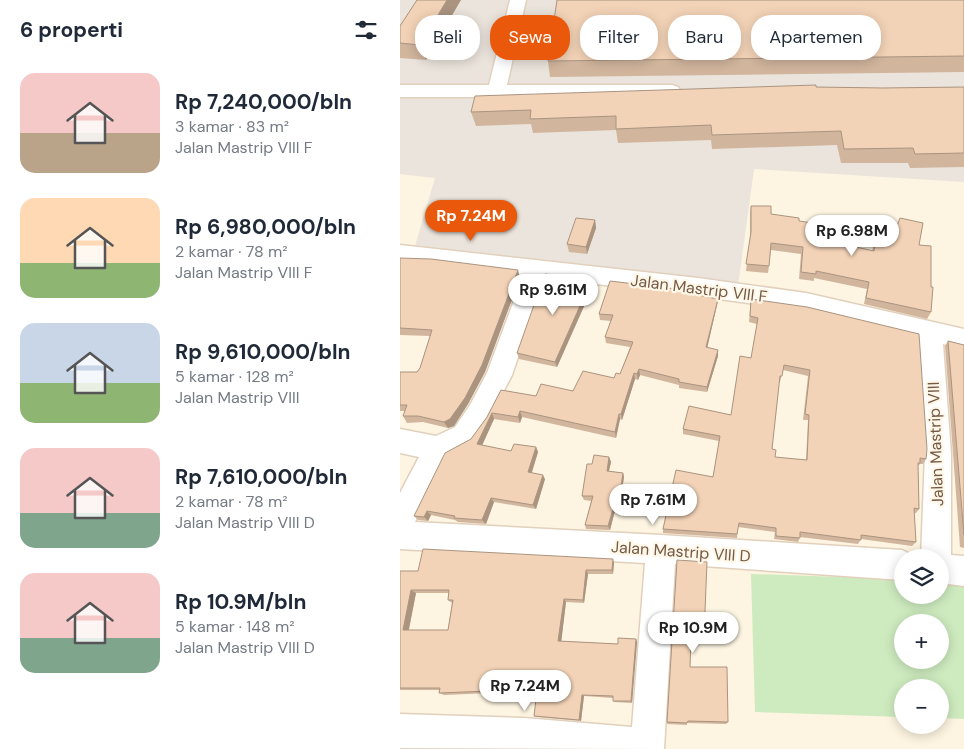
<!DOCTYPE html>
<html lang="id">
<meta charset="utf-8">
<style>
:root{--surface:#fff;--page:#f2f2f3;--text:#1f2937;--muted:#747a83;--accent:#ea580c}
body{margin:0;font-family:"DM Sans",sans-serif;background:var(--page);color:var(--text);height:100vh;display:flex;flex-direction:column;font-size:19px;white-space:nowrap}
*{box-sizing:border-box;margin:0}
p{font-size:16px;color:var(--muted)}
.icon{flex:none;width:28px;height:28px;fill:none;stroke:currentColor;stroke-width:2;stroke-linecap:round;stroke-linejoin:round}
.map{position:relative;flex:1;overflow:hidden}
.panel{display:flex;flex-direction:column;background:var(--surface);width:400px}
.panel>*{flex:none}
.top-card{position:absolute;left:15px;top:15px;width:474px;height:45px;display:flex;gap:10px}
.controls{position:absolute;left:494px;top:549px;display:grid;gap:10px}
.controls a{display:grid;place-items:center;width:55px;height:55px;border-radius:50%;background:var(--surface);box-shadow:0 2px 12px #0003;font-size:25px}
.price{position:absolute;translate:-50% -42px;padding:0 11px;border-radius:18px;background:#fff;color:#222;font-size:16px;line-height:32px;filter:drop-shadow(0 1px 2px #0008)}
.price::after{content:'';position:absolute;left:50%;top:30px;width:15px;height:11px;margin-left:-8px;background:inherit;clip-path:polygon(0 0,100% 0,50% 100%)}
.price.current{background:var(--accent);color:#fff}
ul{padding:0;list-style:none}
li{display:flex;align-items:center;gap:15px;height:125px;padding:0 20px}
li span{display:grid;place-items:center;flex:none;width:140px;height:100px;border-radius:15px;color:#555}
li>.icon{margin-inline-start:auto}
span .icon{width:60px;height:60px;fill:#fffc;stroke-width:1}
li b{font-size:21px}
h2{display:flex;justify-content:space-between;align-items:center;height:60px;padding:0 20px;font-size:21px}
.chip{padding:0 18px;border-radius:20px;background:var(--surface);box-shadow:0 2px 12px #0003;font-size:18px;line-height:45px}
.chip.current{background:var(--accent);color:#fff}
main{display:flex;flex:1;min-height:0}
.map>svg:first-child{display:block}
.industrial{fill:#ebe4dc}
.green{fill:#ceebbf;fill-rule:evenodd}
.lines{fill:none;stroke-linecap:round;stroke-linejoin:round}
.minor-casing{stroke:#e1d0bc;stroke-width:3}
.minor{fill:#fff;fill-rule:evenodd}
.wall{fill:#d1b59d;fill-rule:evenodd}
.shaded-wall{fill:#aa9480}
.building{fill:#f3d3b7;stroke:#aa9480;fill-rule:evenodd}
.labels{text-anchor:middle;stroke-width:4.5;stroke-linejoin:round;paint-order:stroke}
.street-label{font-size:16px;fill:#755a47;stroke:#fff7e7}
</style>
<main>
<section class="panel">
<h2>6 properti<svg class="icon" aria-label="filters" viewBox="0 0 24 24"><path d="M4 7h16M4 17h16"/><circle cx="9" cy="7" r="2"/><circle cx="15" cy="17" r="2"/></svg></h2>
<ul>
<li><span style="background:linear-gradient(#f6c9c9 60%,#b9a48a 0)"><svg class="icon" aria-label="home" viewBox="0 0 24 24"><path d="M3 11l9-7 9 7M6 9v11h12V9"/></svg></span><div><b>Rp 7,240,000/bln</b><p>3 kamar · 83 m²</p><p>Jalan Mastrip VIII F</p></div></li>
<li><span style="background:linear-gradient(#ffd9b3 65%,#8fb573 0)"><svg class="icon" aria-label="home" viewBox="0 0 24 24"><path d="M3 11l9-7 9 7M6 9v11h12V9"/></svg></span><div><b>Rp 6,980,000/bln</b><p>2 kamar · 78 m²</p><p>Jalan Mastrip VIII F</p></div></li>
<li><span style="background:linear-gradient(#c9d6e8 60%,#8fb573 0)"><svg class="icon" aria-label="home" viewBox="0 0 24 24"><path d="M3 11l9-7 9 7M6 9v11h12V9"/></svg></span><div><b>Rp 9,610,000/bln</b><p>5 kamar · 128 m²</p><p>Jalan Mastrip VIII</p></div></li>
<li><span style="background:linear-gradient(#f6c9c9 65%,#7fa58c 0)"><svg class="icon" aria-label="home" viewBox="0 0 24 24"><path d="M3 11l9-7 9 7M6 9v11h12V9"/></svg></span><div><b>Rp 7,610,000/bln</b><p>2 kamar · 78 m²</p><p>Jalan Mastrip VIII D</p></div></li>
<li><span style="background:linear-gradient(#f6c9c9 65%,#7fa58c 0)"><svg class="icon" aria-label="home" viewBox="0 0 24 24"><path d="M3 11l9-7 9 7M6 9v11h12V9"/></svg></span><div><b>Rp 10.9M/bln</b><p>5 kamar · 148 m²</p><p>Jalan Mastrip VIII D</p></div></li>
</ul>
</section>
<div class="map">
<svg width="564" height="749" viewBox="0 0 564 749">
<rect width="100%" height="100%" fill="#fdf4e1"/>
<polygon class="industrial" points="0,0 564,0 564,182 354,169 338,286 13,253 35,178 0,174"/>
<path class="green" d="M 351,574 L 502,579 L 502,595 L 540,595 L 540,580 L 564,581 L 564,719 L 540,718 L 540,688 L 502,688 L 502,717 L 355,712 ZM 502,622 L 540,622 L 540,660 L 502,660 Z"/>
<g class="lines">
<g class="minor-casing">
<g id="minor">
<polygon points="110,0 126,0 107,85 272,85 278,87 281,91 278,95 272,97 0,97 0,85 89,85"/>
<polygon points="0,245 298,278 406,293 564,329 564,349 543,344 551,454 551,555 564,556 564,586 540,583 540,558 521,558 525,454 518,338 406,311 298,296 145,278 112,375 88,421 73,443 46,457 15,522 261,535 502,550 512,555 514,558 502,558 502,580 275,564 264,749 0,748 0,714 124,718 232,727 245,563 0,549 0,493 19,457 0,453 0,429 36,436 55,427 70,405 87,373 123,276 0,261"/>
</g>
</g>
<use href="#minor" class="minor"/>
</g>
<g class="wall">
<polygon points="17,0 26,60 0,58 0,26"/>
<polygon points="564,0 564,72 150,77 148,61"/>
<polygon points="416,87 482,88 564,87 564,167 510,168 508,163 441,163 437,145 312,149 311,140 218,143 216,130 133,133 131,124 76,126 71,112"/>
<polygon points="351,206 371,214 399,221 424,240 472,251 475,239 477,232 519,245 531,312 527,319 464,304 467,289 414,278 414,281 399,279 401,254 371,250 368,273 346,271 350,239 350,213"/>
<polygon points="195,220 196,228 187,254 169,252 167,244"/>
<polygon points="0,258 120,278 85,372 68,404 54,426 48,428 23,422 7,423 3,416 5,411 0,411 0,372 17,372 20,368 30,336 0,335"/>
<polygon points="192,279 193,286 157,367 119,359 117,353"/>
<polygon points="302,296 318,299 317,305 307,348 318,356 307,392 279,388 279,385 240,375 238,380 235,379 222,420 220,419 216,438 122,417 120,423 94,419 82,445 111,451 136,447 138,452 132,473 145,479 136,509 94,502 86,524 58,522 55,520 31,515 28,521 18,520 14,516 71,439 87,417 101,390 136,396 173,391 214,378 220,374 230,347 206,343 205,337 211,321 200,320 199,314"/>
<path d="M 351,299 L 526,459 L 523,464 L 520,464 L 518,466 L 519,509 L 516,513 L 514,513 L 516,542 L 512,546 L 461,539 L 458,544 L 400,537 L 398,542 L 374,539 L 375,532 L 338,527 L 337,538 L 263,533 L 263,529 L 313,477 L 319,441 L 283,434 L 283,429 L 331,415 L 351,358 L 357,324 L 349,322 ZM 383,370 L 408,376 L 403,420 L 408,420 L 406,460 L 375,457 L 372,449 L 379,381 L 380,382 Z"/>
<polygon points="548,341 564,345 564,548 560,547 545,346"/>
<polygon points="209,457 211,462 209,471 223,473 224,477 220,504 217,503 210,530 186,529 185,525 191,501 184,500 182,496 192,464"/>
<polygon points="277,560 304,635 303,639 291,639 290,667 328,722 326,724 287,723 287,725 267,724"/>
<path d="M 214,563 L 213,574 L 188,574 L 184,603 L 166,602 L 161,641 L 218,644 L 236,639 L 237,642 L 232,703 L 214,702 L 213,701 L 213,698 L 184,696 L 181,721 L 137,717 L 134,716 L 137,693 L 116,692 L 44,695 L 39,693 L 40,690 L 0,690 L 0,571 L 18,571 ZM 16,593 L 49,593 L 48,600 L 52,603 L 48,630 L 9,630 Z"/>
</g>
<g class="shaded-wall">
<polygon points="47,0 61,0 26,60 20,45"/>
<polygon points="195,220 196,228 187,254 186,247"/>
<polygon points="118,270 120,278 85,372 68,404 54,426 48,428 44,422"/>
<polygon points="192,279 193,286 157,367 155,362"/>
<polygon points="318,299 317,305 306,353 306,347"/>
<polygon points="318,350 318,356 307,392 307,387"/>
<polygon points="239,369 240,375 238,380 237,374"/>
<polygon points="234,373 235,379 222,420 221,414"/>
<polygon points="120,411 122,417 120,423 118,417"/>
<polygon points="92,413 94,419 80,450 77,444"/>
<polygon points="219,414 220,419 216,438 215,432"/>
<polygon points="136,447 138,452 130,477 128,472"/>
<polygon points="209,457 211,462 208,475 207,471"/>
<polygon points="223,473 224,477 220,504 219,499"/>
<polygon points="143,475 145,479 136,509 133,505"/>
<polygon points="91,498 94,502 86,524 82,520"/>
<polygon points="216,499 217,503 210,530 208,526"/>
<polygon points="27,511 31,515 28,521 24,517"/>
<polygon points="213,559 214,563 213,574 212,570"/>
<polygon points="186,570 188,574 184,603 183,600"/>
<polygon points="11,590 16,593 8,633 3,630"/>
<polygon points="164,599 166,602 161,644 158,641"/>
<polygon points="236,639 237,642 232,703 231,701"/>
<polygon points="182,695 184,696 181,721 179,720"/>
</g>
<g class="building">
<polygon points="17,0 47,0 20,45 0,43 0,26"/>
<polygon points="157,0 564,0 564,56 148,61"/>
<polygon points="416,85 416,87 482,88 564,87 564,153 515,154 513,148 444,149 441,131 312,135 311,125 216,129 216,116 130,119 131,110 71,112 75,96"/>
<polygon points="351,206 371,206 371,214 399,218 399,221 426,225 424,240 474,251 477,232 493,236 500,218 523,223 519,245 531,246 531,287 533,287 531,312 466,298 469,282 416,271 416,274 401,272 403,247 371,243 369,266 346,264 351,232"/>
<polygon points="176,218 195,220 186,247 167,244"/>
<polygon points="0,258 31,259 118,270 82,365 65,398 50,419 44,422 18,416 3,416 7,405 0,405 0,372 17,372 20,368 32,330 0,328"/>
<polygon points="145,274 192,279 155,362 117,353"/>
<polygon points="210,281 302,292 302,296 318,299 306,347 318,350 307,387 279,382 279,379 239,369 237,374 234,373 221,414 219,414 215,432 120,411 118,417 92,413 77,444 111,451 114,444 136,447 128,472 143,475 133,505 91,498 82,520 54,518 55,516 27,511 24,517 14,516 45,453 71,439 87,417 101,390 136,396 141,384 173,391 183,371 214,378 216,373 220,374 233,342 205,337 213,315 199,314"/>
<path d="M 351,299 L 407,307 L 519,334 L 527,449 L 526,459 L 520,458 L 520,463 L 518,463 L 519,509 L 514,508 L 516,542 L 461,535 L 461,540 L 400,532 L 400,538 L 376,536 L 376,528 L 339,523 L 337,534 L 263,529 L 276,470 L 313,477 L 320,436 L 283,429 L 289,406 L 331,415 L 340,356 L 351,358 L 358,318 L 350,316 ZM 384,365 L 410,370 L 405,414 L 409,415 L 407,460 L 375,457 L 376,450 L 372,449 L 380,376 L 382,376 Z"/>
<polygon points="548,341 564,345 564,535"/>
<polygon points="194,455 209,457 207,471 223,473 219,499 216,499 208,526 185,525 193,496 182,496 187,464 192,464"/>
<path d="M 23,549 L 213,559 L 212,570 L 186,570 L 183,600 L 164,599 L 158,641 L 218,644 L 218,638 L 236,639 L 231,701 L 213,701 L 213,696 L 182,695 L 179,720 L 134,716 L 137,691 L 113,690 L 39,693 L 40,688 L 0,688 L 0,571 L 18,571 ZM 11,590 L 49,590 L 48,600 L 53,600 L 48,630 L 3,630 Z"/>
<polygon points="277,560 307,562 304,635 291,635 290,667 327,667 328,722 288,721 287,723 267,722"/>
</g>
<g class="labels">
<g class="street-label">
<text transform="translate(299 288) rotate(7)" y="6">Jalan Mastrip VIII F</text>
<text transform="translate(535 444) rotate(-92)" y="6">Jalan Mastrip VIII</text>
<text transform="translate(281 551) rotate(4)" y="6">Jalan Mastrip VIII D</text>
</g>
</g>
</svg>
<div class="controls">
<a><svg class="icon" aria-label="layers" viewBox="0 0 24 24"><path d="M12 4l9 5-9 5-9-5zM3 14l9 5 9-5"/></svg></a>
<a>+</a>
<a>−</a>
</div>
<b class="price current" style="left:71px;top:242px">Rp 7.24M</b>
<b class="price" style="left:452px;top:257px">Rp 6.98M</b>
<b class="price" style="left:153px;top:316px">Rp 9.61M</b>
<b class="price" style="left:253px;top:526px">Rp 7.61M</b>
<b class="price" style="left:293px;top:654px">Rp 10.9M</b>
<b class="price" style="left:125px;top:712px">Rp 7.24M</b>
<div class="top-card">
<a class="chip">Beli</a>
<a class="chip current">Sewa</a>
<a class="chip">Filter</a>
<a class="chip">Baru</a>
<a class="chip">Apartemen</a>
</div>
</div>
</main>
